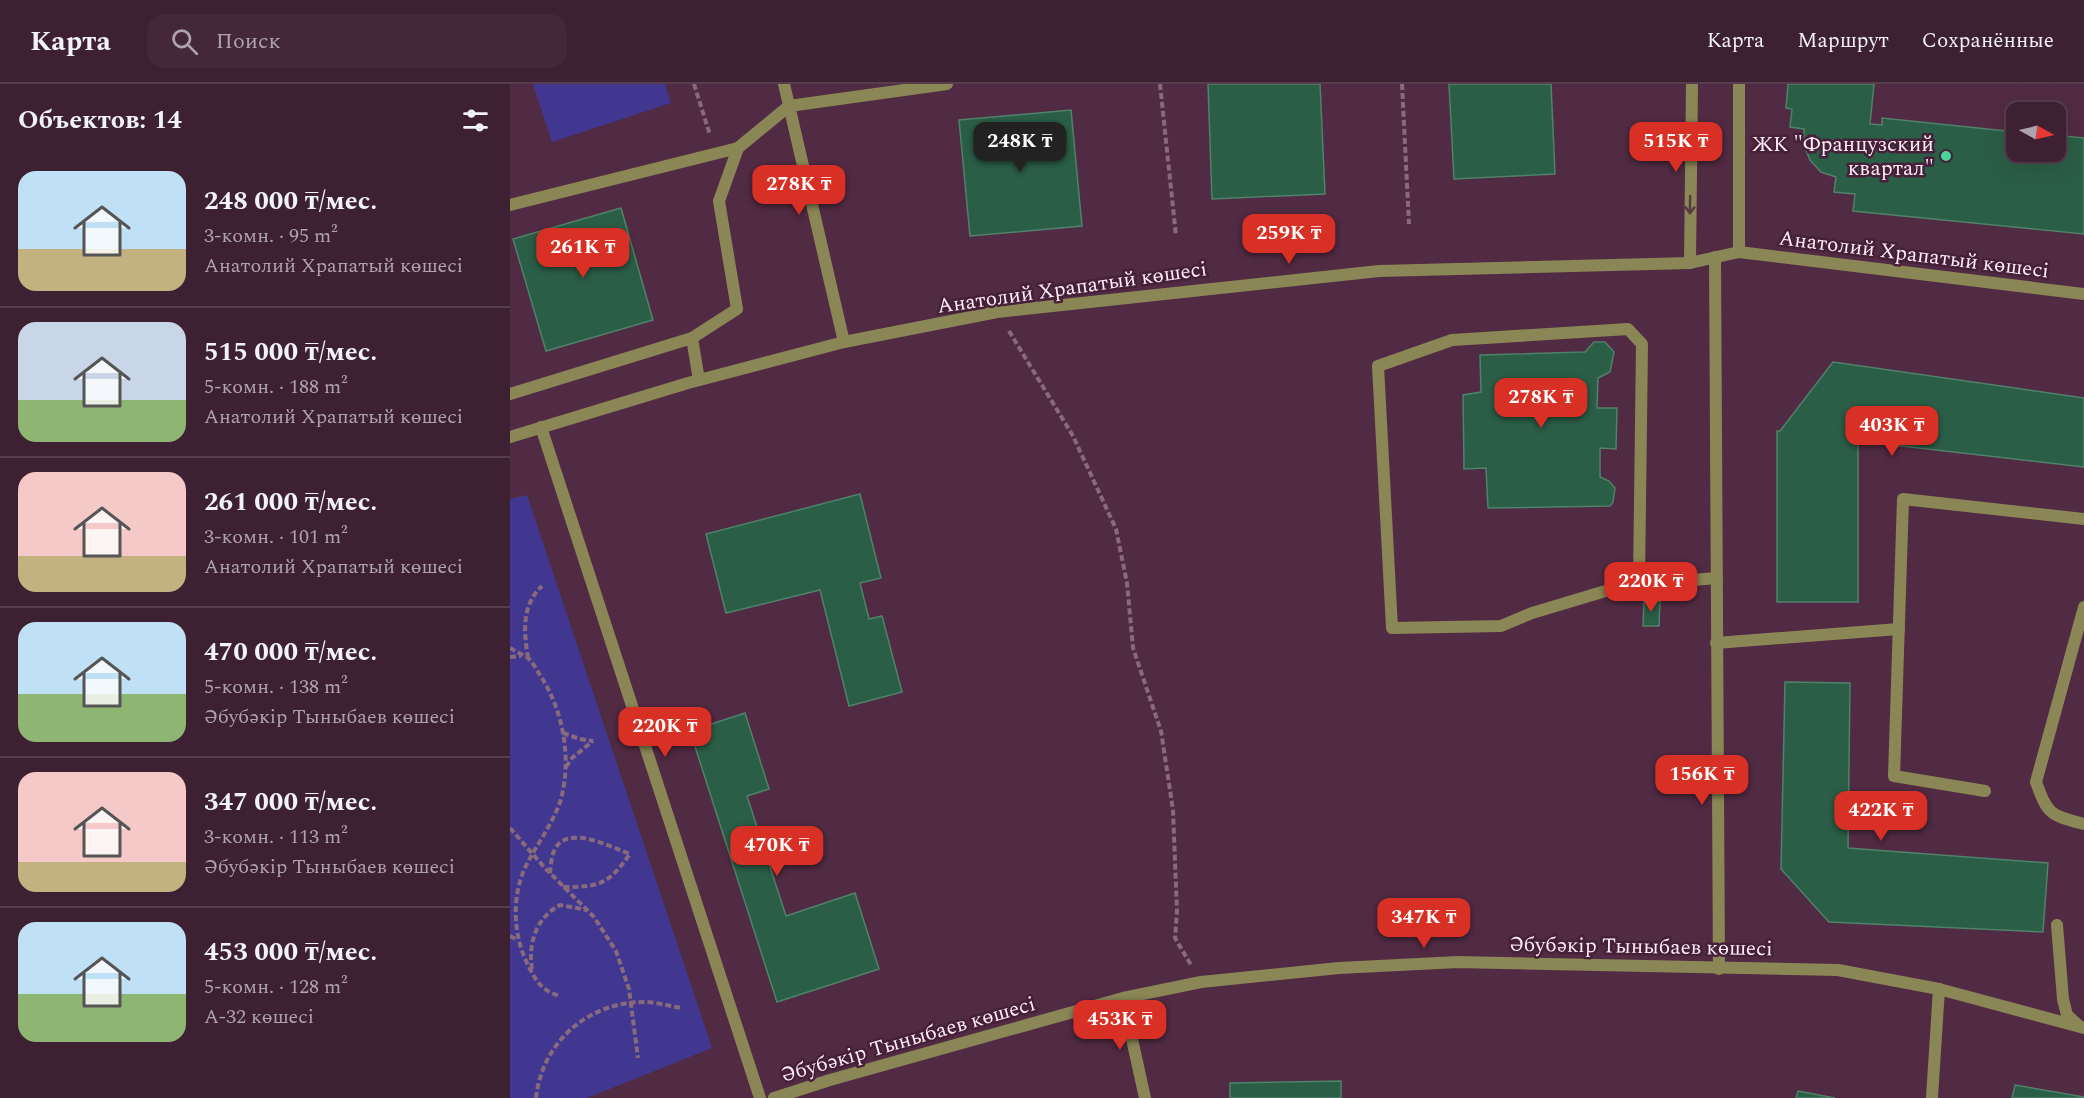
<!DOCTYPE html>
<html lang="ru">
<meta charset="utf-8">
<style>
:root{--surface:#3d2032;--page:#44283a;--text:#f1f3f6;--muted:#ada3ac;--line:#563e4d;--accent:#d93025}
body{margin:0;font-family:Spectral,serif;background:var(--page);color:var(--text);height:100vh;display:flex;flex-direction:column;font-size:22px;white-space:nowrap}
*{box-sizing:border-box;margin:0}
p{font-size:20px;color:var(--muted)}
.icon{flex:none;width:33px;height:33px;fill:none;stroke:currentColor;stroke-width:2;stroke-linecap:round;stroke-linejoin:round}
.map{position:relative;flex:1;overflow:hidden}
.drawer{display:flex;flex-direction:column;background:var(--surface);width:510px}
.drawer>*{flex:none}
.needle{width:39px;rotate:98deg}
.controls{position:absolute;left:1496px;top:18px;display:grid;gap:12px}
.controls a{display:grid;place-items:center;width:60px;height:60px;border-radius:12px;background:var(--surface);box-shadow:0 6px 24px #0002,0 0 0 2px var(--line);font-size:30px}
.price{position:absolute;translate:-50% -51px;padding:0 14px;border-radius:12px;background:var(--accent);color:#fff;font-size:20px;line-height:39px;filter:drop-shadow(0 2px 3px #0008)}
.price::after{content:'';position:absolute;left:50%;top:36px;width:18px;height:14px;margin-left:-9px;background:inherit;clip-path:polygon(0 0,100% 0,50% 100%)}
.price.on{background:#222;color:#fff}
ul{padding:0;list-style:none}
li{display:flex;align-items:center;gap:18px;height:150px;padding:0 18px}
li+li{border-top:2px solid var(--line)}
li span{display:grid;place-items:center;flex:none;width:168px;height:120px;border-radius:18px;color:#555}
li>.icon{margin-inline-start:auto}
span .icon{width:72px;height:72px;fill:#fffc;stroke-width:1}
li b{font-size:26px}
h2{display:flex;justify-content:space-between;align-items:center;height:72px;padding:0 18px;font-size:26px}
header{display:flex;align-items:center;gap:36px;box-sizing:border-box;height:84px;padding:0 30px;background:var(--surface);border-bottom:2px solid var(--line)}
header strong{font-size:28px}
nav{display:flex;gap:33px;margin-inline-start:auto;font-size:21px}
.search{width:420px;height:54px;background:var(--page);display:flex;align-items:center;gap:15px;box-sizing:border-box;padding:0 21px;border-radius:18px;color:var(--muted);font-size:22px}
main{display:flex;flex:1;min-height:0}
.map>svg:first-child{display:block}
.green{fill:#413790}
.building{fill:#2b5e47;stroke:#4f826a;stroke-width:1.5}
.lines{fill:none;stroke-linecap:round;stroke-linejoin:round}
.path{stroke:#886a7d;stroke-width:4;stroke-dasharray:6 3;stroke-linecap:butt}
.service{stroke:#8b8656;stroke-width:12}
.minor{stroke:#8b8656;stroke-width:12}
.oneway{stroke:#573a40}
.poi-dot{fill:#49d49c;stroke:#462038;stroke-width:2}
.labels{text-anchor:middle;stroke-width:5;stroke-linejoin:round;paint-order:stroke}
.poi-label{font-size:21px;fill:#fdedf6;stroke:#462038;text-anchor:end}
.street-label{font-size:21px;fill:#fdedf6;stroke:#462038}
</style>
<header>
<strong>Карта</strong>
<div class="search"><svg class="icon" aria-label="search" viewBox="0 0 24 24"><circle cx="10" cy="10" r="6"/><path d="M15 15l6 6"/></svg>Поиск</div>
<nav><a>Карта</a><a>Маршрут</a><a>Сохранённые</a></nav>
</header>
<main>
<section class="drawer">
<h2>Объектов: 14<svg class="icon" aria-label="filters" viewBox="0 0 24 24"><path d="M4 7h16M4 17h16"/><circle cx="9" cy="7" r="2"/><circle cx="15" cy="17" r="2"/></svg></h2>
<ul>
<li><span style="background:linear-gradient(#bfe0f5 65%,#c2b280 0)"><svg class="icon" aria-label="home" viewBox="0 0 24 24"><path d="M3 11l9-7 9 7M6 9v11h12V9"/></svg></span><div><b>248 000 ₸/мес.</b><p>3-комн. · 95 m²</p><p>Анатолий Храпатый көшесі</p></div></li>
<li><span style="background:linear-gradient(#c9d6e8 65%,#8fb573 0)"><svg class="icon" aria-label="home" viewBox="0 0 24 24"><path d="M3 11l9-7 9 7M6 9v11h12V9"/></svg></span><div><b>515 000 ₸/мес.</b><p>5-комн. · 188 m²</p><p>Анатолий Храпатый көшесі</p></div></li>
<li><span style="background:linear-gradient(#f6c9c9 70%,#c2b280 0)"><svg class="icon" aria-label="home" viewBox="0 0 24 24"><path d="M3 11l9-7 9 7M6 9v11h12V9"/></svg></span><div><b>261 000 ₸/мес.</b><p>3-комн. · 101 m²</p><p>Анатолий Храпатый көшесі</p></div></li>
<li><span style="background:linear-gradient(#bfe0f5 60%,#8fb573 0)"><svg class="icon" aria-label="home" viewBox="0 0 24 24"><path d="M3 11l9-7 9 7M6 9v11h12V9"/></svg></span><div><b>470 000 ₸/мес.</b><p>5-комн. · 138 m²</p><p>Әбубәкір Тыныбаев көшесі</p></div></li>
<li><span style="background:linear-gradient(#f6c9c9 75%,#c2b280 0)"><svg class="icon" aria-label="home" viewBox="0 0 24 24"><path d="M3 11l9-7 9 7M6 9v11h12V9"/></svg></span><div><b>347 000 ₸/мес.</b><p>3-комн. · 113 m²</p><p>Әбубәкір Тыныбаев көшесі</p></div></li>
<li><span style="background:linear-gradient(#bfe0f5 60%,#8fb573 0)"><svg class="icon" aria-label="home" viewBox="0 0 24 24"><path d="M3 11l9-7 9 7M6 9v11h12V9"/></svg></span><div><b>453 000 ₸/мес.</b><p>5-комн. · 128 m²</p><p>А-32 көшесі</p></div></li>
</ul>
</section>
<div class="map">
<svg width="1574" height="1014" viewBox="0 0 1574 1014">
<rect width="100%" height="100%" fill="#512b43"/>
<g class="green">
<polygon points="23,0 155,0 161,19 42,58"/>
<polygon points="17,411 202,964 77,1014 0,1014 0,415"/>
</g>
<g class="building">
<polygon points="698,0 810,0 815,110 702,115"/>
<polygon points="939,0 1041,0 1045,90 944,95"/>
<polygon points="1278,0 1364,0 1360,40 1372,41 1372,34 1506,48 1506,68 1545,68 1545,51 1574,54 1574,150 1343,127 1345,110 1324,108 1326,93 1311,88 1300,76 1294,61 1294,45 1280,43 1282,25 1276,24"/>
<polygon points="561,26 572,142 460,152 449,36"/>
<polygon points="111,124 143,236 36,267 3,155"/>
<polygon points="1084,258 1095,258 1104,268 1100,288 1088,294 1087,324 1107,324 1106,365 1090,364 1090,393 1099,397 1105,404 1103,418 1100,422 978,424 976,384 954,385 953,311 971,308 970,271 1075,268"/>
<polygon points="1323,278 1574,314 1574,383 1348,357 1348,518 1267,518 1267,347 1270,347"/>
<polygon points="350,410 371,494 350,499 359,535 372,532 392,608 339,622 310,506 216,529 196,450"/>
<polygon points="1134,516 1150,517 1149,542 1133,542"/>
<polygon points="1275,598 1340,599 1338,764 1538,779 1533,848 1319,838 1271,785"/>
<polygon points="235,629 259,705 237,712 276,832 345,809 369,885 267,918 180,647"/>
<polygon points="831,997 831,1014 720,1014 720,999"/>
<polygon points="1505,1001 1574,1013 1574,1014 1502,1014"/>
<polygon points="1288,1007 1325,1014 1286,1014"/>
</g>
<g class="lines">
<g class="path">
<polyline points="184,0 200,51"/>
<polyline points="650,0 666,152"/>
<polyline points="892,0 899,140"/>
<polyline points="499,247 563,352 606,445 617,499 623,564 651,647 663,726 667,828 665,854 681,881"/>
<path d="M 0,564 C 6,568 15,571 20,576 C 24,580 27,587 30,591 C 53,626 62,673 51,715 C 44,737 30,756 19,776 C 1,807 2,850 18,881 C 26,897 32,907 50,912"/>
<polyline points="0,573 11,572"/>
<path d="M 18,574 C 14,549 11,521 32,502"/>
<polyline points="53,649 70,655 83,657"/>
<polyline points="56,683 62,674 83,657"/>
<polyline points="0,744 34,783 84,833 106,867 119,905 128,974"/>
<path d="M 40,789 C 41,782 41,772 45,765 C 58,740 101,763 120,770 C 98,800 91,803 53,803"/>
<polyline points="0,852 8,856"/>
<path d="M 22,885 C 18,859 26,834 50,821 L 77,826"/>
<path d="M 26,1014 C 32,958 78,918 134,918 C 146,918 159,922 171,924"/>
</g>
<g class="service">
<polyline points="0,121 228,64 279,22 437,0"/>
<polyline points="182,254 189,296"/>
<polyline points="0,310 182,254 227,225 209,117 228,64"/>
<polyline points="1129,497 1132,260 1118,245 942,256 868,282 882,544 991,542 1022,529 1129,497 1158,498 1207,494"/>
<path d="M 1574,523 L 1526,698 C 1538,731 1540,731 1574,740"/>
<polyline points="1206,559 1389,545"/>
<polyline points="1475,707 1384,692 1393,415 1574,435"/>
<polyline points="1547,841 1553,915 1557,931 1569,942"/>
<polyline points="1422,1013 1429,905"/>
</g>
<g class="minor">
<polyline points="274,0 334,258"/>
<polyline points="1229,168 1229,0"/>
<polyline points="1205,173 1209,885"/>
<polyline points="1180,179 1182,0"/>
<polyline points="31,343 250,1014"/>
<polyline points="0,353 178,299 334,258 487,228 869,187 1180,179 1229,168 1574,210"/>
<polyline points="613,914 635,1014"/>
<polyline points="264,1014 320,996 613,914 691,898 829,884 948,878 1328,886 1429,905 1574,944"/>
</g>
</g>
<defs><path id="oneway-shaft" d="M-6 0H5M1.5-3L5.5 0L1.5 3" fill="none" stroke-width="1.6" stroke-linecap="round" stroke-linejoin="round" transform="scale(1.5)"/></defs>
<use class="oneway" href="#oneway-shaft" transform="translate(1180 121) rotate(91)"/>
<circle class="poi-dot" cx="1436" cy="72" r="6"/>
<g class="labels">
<g class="poi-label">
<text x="1424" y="67">ЖК "Французский<tspan x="1424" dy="24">квартал"</tspan></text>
</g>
<g class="street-label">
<text transform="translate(1404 170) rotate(7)" y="7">Анатолий Храпатый көшесі</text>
<text transform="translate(562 203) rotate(-8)" y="7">Анатолий Храпатый көшесі</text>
<text transform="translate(1131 862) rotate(1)" y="7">Әбубәкір Тыныбаев көшесі</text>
<text transform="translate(398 955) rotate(-16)" y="7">Әбубәкір Тыныбаев көшесі</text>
</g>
</g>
</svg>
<div class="controls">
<a><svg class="needle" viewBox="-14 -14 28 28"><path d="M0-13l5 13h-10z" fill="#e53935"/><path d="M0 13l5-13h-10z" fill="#ada3ac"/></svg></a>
</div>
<b class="price on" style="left:510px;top:89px">248K ₸</b>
<b class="price" style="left:1166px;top:89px">515K ₸</b>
<b class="price" style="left:289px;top:132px">278K ₸</b>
<b class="price" style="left:779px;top:181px">259K ₸</b>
<b class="price" style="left:73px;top:195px">261K ₸</b>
<b class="price" style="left:1031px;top:345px">278K ₸</b>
<b class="price" style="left:1382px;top:373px">403K ₸</b>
<b class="price" style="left:1141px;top:529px">220K ₸</b>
<b class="price" style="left:155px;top:674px">220K ₸</b>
<b class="price" style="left:1192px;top:722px">156K ₸</b>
<b class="price" style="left:1371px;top:758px">422K ₸</b>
<b class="price" style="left:267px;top:793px">470K ₸</b>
<b class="price" style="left:914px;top:865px">347K ₸</b>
<b class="price" style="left:610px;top:967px">453K ₸</b>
</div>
</main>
